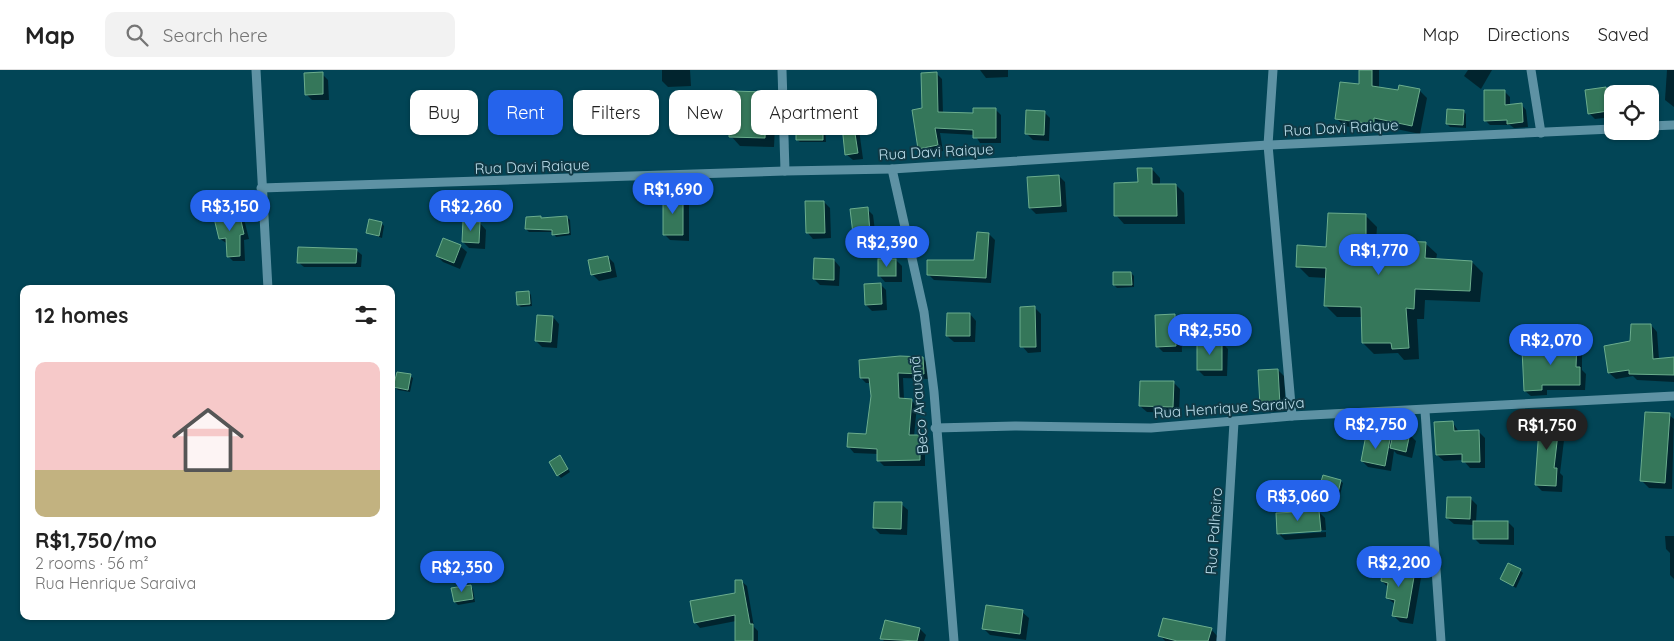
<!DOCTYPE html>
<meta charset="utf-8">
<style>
:root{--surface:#fff;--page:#f2f2f2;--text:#222;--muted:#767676;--line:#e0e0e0;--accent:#2563eb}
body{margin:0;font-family:Quicksand,sans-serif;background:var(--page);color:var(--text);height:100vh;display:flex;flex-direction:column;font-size:19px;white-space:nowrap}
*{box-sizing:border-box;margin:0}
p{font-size:16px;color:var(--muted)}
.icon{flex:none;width:28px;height:28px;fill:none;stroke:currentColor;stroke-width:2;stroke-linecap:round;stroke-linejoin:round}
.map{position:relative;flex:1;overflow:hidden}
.sheet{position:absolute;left:20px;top:215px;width:375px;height:335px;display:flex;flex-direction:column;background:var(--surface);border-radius:10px;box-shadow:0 1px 4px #0004}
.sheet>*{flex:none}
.hud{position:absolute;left:410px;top:20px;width:475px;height:45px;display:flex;gap:10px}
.tools{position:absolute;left:1604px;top:15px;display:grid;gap:10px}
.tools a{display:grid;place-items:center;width:55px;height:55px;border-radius:10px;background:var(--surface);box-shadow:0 1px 4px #0004;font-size:25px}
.price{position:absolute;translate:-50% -42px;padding:0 11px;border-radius:18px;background:var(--accent);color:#fff;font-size:16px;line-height:32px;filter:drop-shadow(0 1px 2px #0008)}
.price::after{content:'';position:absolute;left:50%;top:30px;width:15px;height:11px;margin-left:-8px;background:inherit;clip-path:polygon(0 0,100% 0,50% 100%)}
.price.active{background:#222;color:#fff}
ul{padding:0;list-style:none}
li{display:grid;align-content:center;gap:10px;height:265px;padding:0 15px}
li span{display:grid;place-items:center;height:155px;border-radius:10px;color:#555}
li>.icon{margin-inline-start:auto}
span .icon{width:90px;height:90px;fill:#fffc;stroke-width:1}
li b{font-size:21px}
h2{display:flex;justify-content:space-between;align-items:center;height:60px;padding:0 15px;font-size:21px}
.tag{padding:0 18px;border-radius:10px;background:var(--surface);box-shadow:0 1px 4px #0004;font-size:18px;line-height:45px}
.tag.active{background:var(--accent);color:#fff}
header{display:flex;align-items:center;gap:30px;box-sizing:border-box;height:70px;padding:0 25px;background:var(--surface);border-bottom:1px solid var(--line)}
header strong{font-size:24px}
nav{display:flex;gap:28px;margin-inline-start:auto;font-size:18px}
.search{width:350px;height:45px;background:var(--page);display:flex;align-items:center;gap:12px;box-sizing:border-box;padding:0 18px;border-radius:10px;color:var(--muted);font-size:19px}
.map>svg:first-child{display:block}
.shadow{fill:#0007}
.building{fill:#35775a;stroke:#6bad8d}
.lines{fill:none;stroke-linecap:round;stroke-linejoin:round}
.minor{stroke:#5e92a4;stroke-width:9}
.labels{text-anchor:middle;stroke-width:4;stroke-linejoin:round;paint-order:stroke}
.street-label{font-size:15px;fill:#baddea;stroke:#103945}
</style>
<header>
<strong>Map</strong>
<div class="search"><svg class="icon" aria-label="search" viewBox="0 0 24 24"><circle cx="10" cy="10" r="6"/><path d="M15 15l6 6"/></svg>Search here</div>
<nav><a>Map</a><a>Directions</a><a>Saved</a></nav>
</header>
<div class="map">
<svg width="1674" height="571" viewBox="0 0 1674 571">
<rect width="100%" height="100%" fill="#024556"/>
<g class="shadow">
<polygon points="662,0 690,0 691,16 668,17 662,11"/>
<polygon points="980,0 1008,0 1008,7 986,8"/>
<polygon points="1360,0 1379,0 1379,18 1399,21 1419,20 1427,28 1420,64 1382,56 1381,62 1344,56 1336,48 1360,16"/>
<polygon points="1468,0 1492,0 1481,19 1464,6"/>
<polygon points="1667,0 1674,0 1674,37 1665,30"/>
<polygon points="936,3 942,9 943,43 975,44 995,39 1001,45 1001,73 980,73 975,65 940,63 943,81 925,84 920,78 924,39"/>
<polygon points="322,4 328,10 329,30 312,30 306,24"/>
<polygon points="1614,15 1631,15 1637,24 1612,24 1612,47 1595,49 1589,43 1587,21 1614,18"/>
<polygon points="1505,22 1510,27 1510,35 1521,34 1526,40 1528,57 1514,58 1510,55 1490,55 1485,50"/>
<polygon points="766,23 776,32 774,77 740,76 731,66"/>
<polygon points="1044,42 1050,48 1049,71 1033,70 1027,64"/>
<polygon points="1464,42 1466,44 1466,58 1450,57 1447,54"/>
<polygon points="852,46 858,52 863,89 853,90 846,84"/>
<polygon points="808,48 811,51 811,57 823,55 825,58 826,72 800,72 797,70"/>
<polygon points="1152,99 1160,108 1160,115 1176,115 1184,123 1185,154 1124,154 1116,145"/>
<polygon points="1059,106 1065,112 1067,142 1036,144 1030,138"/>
<polygon points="683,127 689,133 689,171 670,170 664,164"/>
<polygon points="824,132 830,138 831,168 813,169 807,162"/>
<polygon points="867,139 873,145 876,169 860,170 854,164"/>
<polygon points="239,144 244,149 249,169 244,170 245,191 233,191 228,186 228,174 220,169"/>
<polygon points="1366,146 1377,157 1376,171 1425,173 1437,184 1436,190 1472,192 1483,203 1480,232 1425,230 1424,249 1417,249 1419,289 1404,290 1398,283 1374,284 1363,273 1362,247 1337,247 1326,236 1326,208 1309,207 1298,196 1328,178"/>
<polygon points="567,147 570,150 571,165 556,167 553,162 529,162 526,159 541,148 543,149"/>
<polygon points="381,153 384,156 382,168 368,163"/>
<polygon points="480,153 486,160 485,179 469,178 463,172"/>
<polygon points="989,164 995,170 991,213 934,210 928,204 976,192"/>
<polygon points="460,176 467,182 460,199 443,192 437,186"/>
<polygon points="356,180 362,185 361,197 304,197 298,192"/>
<polygon points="608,187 614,193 617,207 599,211 593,205 590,191"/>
<polygon points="834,190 840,197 839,216 820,215 814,209"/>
<polygon points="896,190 902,196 902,212 885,212 879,205"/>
<polygon points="1131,203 1134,206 1134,217 1117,218 1114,215"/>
<polygon points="880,214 886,220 887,240 872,241 866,235"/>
<polygon points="529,222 531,225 532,236 521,237 518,235"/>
<polygon points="1035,238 1041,244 1041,282 1028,283 1022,276"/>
<polygon points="970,244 976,251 975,272 954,272 947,266"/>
<polygon points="1175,245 1181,252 1182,282 1163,282 1157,276"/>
<polygon points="553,247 559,254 557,278 542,277 536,271"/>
<polygon points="1651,255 1657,262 1659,289 1674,288 1674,312 1637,310 1633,306 1616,309 1609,303 1632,272"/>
<polygon points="1576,272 1582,277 1582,300 1586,304 1585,320 1547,320 1547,325 1531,326 1525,321 1555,278"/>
<polygon points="1222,273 1228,279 1227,306 1204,306 1198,300"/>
<polygon points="923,288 928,294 929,309 903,308 904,329 911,330 917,336 914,366 919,366 925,372 925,396 884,396 878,390 878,384 854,383 849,377 868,366 872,326 871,313 866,313 861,308"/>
<polygon points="1278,300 1284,306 1286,341 1267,342 1261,336"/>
<polygon points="410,306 413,308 410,322 398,320 395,317"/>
<polygon points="1174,313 1180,319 1179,343 1147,342 1140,336"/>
<polygon points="1669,345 1674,349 1672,419 1649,418 1642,411"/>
<polygon points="1559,347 1566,354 1560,403 1563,406 1562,422 1542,421 1536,415"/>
<polygon points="1453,353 1459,362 1479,362 1485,368 1485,398 1470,398 1463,390 1444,391 1437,385"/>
<polygon points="1410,365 1416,371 1412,388 1397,384 1394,381 1391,401 1368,397 1362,391 1389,370 1392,373"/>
<polygon points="562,389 570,402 561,408 558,405"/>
<polygon points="1340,411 1343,413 1340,425 1320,418"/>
<polygon points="1471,429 1477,435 1476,452 1508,452 1514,458 1514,475 1480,474 1474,468 1474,455 1454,454 1447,448"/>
<polygon points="901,434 908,440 907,465 880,464 874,458"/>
<polygon points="1319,442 1325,448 1326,460 1282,462 1282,465 1326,462 1326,467 1285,470 1278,463"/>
<polygon points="1665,466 1674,466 1674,509 1670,505 1670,483 1666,479"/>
<polygon points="1520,500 1523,503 1516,518 1502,509"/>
<polygon points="1414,502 1421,508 1413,554 1400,552 1393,545 1395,534 1387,528 1389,518 1382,511"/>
<polygon points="741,511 747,516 754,557 758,561 758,571 736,571 736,551 700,558 695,552 736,524"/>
<polygon points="470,516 473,519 475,532 458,535 455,532"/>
<polygon points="1022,542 1029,548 1026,570 990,565 983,558"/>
<polygon points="920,559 926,565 924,571 884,571 882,569"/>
<polygon points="1211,559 1217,566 1216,571 1165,571 1160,565"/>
</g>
<g class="building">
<polygon points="1359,0 1372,0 1372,16 1398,20 1399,15 1420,19 1412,56 1374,48 1374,54 1335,49 1340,12 1359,14"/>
<polygon points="323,2 323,24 305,25 304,3"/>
<polygon points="937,2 938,42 973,43 973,38 996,38 996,68 973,68 973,60 935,58 938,75 918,79 912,40 922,38 921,3"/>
<polygon points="1606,17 1608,41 1588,44 1585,20"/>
<polygon points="1484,20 1505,20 1505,35 1522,33 1523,52 1507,54 1507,50 1484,51"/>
<polygon points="731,21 767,22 765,68 729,67"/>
<polygon points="1447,39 1464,40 1463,55 1446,54"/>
<polygon points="1026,40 1045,41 1044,65 1025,64"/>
<polygon points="852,44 858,83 845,85 841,46"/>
<polygon points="796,47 808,47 809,56 823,54 823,70 796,70"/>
<polygon points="1137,98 1152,98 1152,114 1176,114 1177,146 1114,146 1114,113 1138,112"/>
<polygon points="1059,105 1061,136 1029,138 1027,107"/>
<polygon points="663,125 683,126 683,165 663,165"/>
<polygon points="805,131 824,131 825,163 806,163"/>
<polygon points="868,137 870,163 853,164 850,139"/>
<polygon points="239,142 244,164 240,165 240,186 227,187 226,168 219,169 214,148"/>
<polygon points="1328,143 1366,144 1366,170 1426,172 1425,188 1472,191 1470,221 1415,219 1414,239 1406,238 1409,278 1392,279 1391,273 1362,273 1361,237 1324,236 1326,198 1296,197 1297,175 1326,177"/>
<polygon points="541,146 541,148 567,146 569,163 552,165 552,160 525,159 526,147"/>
<polygon points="369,149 382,152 379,166 366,163"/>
<polygon points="463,151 480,152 479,173 462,172"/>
<polygon points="977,162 989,163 986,208 927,205 927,190 974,190"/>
<polygon points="443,168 461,175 454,193 436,186"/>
<polygon points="298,177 357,179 356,193 297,193"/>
<polygon points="608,186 611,201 591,205 588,190"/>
<polygon points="814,188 834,189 834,210 813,209"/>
<rect x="878" y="189" width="18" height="17"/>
<polygon points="1113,202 1131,202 1132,215 1113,215"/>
<polygon points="881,213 882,234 865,235 864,214"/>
<polygon points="529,221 530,234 517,235 516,222"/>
<polygon points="1035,236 1036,277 1020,277 1020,237"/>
<polygon points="947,243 970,243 970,266 946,266"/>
<polygon points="1175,244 1176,276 1156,277 1155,245"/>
<polygon points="537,245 553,246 551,272 535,271"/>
<polygon points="1631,254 1651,254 1653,289 1674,287 1674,305 1629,304 1629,300 1608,303 1604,276 1630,271"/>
<polygon points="1554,270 1577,270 1576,297 1580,297 1580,315 1542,315 1542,320 1524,321 1522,279 1554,277"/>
<rect x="1197" y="271" width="25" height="29"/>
<polygon points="900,286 923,287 924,304 898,303 899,328 912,329 909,365 920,365 920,390 877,391 877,379 847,377 848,363 866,364 871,326 869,308 860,308 859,290"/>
<polygon points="1278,299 1280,335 1260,336 1258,300"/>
<polygon points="397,302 411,304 408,320 393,317"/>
<polygon points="1140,311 1174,311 1173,337 1139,336"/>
<polygon points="1645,342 1670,343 1665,413 1640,411"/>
<polygon points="1540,344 1560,346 1554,398 1557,398 1556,416 1535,415"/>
<polygon points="1453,351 1454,361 1479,360 1480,392 1462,392 1462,384 1436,385 1434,352"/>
<polygon points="1394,360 1410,363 1406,382 1390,378"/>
<polygon points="1366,365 1390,369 1385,396 1361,391"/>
<polygon points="560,385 568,399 557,406 549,392"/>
<polygon points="1323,405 1341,410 1338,423 1319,418"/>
<polygon points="1447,427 1471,427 1470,449 1446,448"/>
<polygon points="874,432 902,432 901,459 873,458"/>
<polygon points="1319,441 1321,461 1277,464 1276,443"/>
<rect x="1473" y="451" width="35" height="18"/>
<polygon points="1508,493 1521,499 1513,516 1500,509"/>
<polygon points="1383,495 1415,501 1407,548 1392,546 1395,530 1386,528 1388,513 1381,511"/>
<polygon points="735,510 742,510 750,554 753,554 753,571 735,571 735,545 694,553 690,531 735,523"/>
<polygon points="471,515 473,529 454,532 451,518"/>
<polygon points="986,535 1023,540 1020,564 982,559"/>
<polygon points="1163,548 1212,558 1208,571 1177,571 1158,566"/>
<polygon points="885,550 920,558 917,571 880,569"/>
</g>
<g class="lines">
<g class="minor">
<polyline points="256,0 268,219"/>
<polyline points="782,0 785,101"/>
<polyline points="1273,0 1268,75 1292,346"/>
<polyline points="1531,0 1541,63"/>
<polyline points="1650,56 1674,55"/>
<polyline points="892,99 924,242 934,322 954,571"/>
<polyline points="261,118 785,101 892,99 1268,75 1612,59"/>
<polyline points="1425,341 1441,571"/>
<polyline points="935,358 1015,356 1151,358 1292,346 1674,326"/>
<polyline points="1221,571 1234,352"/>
</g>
</g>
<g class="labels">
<g class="street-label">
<text transform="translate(1341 58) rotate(-3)" y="5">Rua Davi Raique</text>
<text transform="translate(936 82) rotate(-3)" y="5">Rua Davi Raique</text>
<text transform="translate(532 97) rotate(-2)" y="5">Rua Davi Raique</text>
<text transform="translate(919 335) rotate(-95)" y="5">Beco Arauanã</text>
<text transform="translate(1229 338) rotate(-4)" y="5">Rua Henrique Saraiva</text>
<text transform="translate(1214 461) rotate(-86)" y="5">Rua Palheiro</text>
</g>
</g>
</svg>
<div class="tools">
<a><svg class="icon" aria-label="locate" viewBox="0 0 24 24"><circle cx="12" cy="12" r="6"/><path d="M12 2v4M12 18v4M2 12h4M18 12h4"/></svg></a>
</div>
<b class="price" style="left:673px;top:145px">R$1,690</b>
<b class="price" style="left:230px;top:162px">R$3,150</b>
<b class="price" style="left:471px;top:162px">R$2,260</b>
<b class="price" style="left:887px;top:198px">R$2,390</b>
<b class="price" style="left:1379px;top:206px">R$1,770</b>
<b class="price" style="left:1210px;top:286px">R$2,550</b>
<b class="price" style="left:1551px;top:296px">R$2,070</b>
<b class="price" style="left:1376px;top:380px">R$2,750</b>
<b class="price active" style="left:1547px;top:381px">R$1,750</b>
<b class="price" style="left:1298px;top:452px">R$3,060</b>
<b class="price" style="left:1399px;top:518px">R$2,200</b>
<b class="price" style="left:462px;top:523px">R$2,350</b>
<div class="hud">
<a class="tag">Buy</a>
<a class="tag active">Rent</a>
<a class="tag">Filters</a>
<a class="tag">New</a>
<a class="tag">Apartment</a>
</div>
<section class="sheet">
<h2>12 homes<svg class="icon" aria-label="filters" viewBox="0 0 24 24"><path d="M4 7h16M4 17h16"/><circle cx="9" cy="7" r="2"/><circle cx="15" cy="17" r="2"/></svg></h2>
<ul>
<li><span style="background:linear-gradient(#f6c9c9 70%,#c2b280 0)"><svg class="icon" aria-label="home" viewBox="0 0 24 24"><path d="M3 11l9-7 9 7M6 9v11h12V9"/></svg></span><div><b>R$1,750/mo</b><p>2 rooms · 56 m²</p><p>Rua Henrique Saraiva</p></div></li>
</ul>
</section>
</div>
